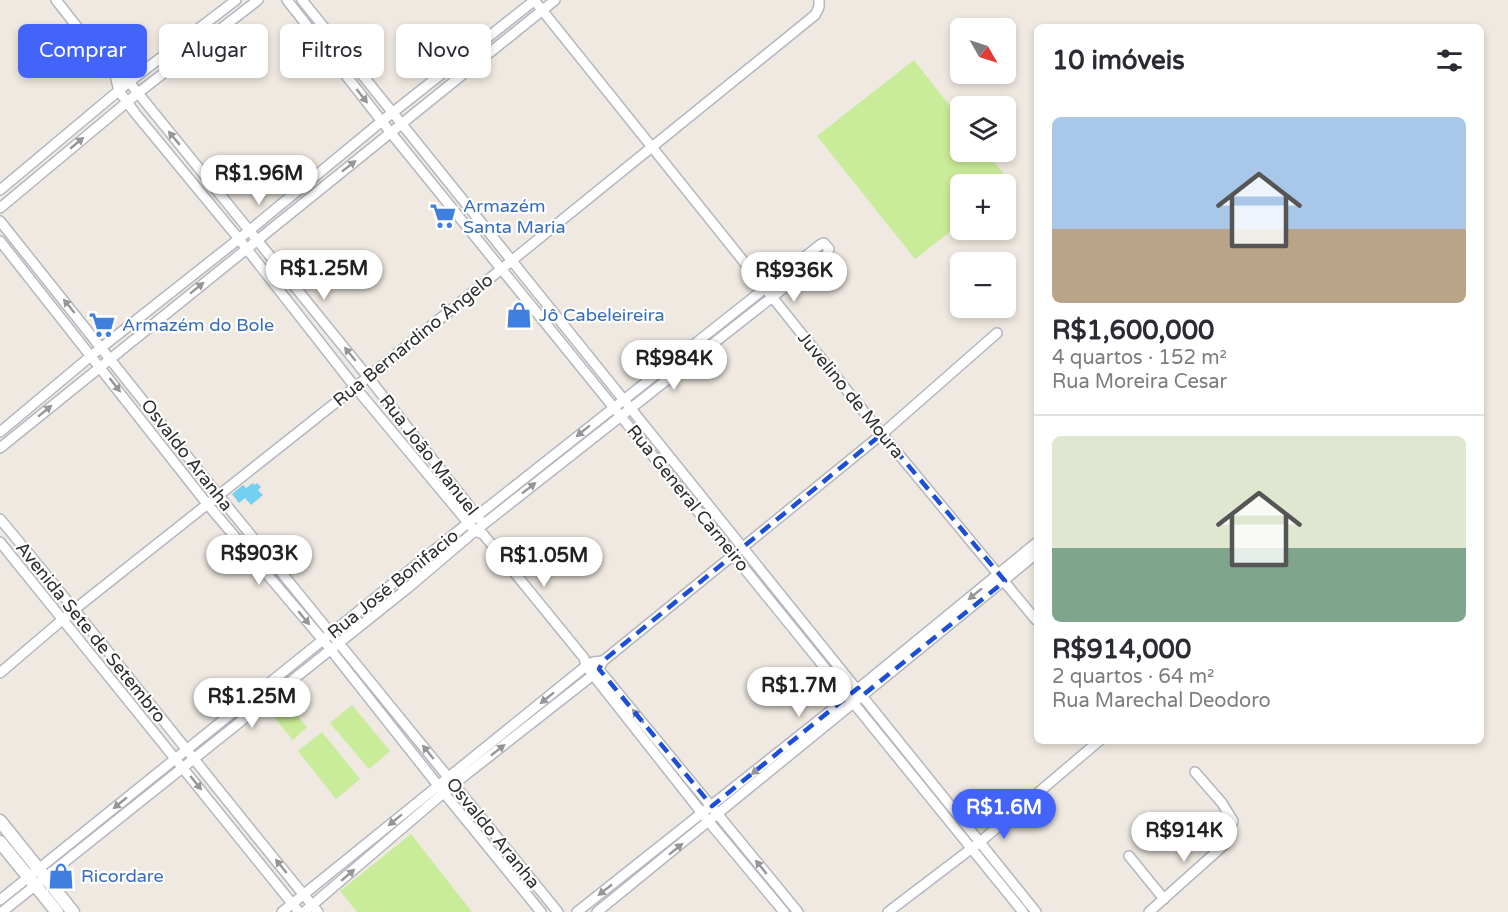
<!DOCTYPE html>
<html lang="pt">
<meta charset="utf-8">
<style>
:root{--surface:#fff;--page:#f7f7f7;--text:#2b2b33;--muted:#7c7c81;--line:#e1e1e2;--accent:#4264fb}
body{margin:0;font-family:"Varela Round",sans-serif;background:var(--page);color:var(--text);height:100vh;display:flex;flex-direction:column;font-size:22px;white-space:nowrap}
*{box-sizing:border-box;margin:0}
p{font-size:20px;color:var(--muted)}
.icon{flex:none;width:33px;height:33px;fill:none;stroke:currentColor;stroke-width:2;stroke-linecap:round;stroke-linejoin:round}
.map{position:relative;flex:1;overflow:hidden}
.drawer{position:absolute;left:1034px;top:24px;width:450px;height:720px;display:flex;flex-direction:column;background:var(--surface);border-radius:9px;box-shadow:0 3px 9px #0003}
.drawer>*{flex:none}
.hud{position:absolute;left:18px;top:24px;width:570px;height:54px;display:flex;gap:12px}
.needle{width:39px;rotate:129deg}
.fabs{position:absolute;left:950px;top:18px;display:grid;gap:12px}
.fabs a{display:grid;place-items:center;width:66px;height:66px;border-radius:9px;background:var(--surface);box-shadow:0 3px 9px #0003;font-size:30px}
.price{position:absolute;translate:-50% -51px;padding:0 14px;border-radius:21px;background:#fff;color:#222;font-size:20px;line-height:39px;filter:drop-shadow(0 2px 3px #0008)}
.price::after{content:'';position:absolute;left:50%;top:36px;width:18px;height:14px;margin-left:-9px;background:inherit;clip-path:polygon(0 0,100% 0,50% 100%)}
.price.active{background:var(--accent);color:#fff}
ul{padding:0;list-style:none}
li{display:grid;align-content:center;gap:12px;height:318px;padding:0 18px}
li+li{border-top:2px solid var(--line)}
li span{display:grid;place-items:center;height:186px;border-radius:9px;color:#555}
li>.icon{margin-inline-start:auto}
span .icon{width:108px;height:108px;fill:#fffc;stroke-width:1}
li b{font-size:26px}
h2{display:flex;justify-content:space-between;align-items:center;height:72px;padding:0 18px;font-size:26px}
.chip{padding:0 21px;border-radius:9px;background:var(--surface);box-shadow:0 3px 9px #0003;font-size:21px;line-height:54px}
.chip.active{background:var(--accent);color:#fff}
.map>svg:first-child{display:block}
.pitch{fill:#c9ec9a}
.water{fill:#75cff0}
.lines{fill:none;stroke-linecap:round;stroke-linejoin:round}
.minor-casing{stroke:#b4b7c1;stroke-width:12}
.tertiary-casing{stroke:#b4b7c1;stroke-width:15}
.minor{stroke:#fff;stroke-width:9}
.tertiary{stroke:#fff;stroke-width:12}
.oneway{fill:#969696}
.marked{fill:none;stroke:#1d4ed8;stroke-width:4.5;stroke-dasharray:12 8;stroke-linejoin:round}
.labels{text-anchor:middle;stroke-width:4.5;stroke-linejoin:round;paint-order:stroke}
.shop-label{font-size:18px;fill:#366cbe;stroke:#fff;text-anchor:start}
.street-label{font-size:18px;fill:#2e2e2e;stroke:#fff}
</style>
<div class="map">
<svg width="1508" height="912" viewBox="0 0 1508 912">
<rect width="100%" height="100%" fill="#efe9e1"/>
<g class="pitch">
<polygon points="914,60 960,119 960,152 986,152 1011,183 1005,188 1005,184 960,184 960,224 915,259 817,136"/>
<polygon points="286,702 307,727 293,740 271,714"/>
<polygon points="352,705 390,751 369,769 330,723"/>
<polygon points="322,732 360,779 336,799 298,751"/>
<polygon points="411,834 472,912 357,912 340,891"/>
</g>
<polygon class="water" points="253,483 254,485 257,483 261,487 258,490 263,495 251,505 245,498 239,503 232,494 243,485 246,488"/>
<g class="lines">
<g class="minor-casing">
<g id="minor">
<polyline points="56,0 115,75 119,91 135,113 239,239 355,387 475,531 483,534 584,658 586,666 709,822 784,912"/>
<polyline points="287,0 391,133 1023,912"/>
<polyline points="302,0 1036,912"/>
<polyline points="534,0 882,434 1036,620"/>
<polyline points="115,75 129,82 368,377 481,521"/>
<polyline points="0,190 129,82 236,0"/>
<polyline points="0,208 138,93 258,0"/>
<polyline points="0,221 219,496 558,912"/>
<polyline points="0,241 208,505 323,640 444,793 541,912"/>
<polyline points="0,432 92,355 250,230 382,121 535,0"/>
<polyline points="0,448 555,0"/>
<path d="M 0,519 C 108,648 210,782 318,912"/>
<polyline points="0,542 299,912"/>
<polyline points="596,666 798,912"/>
<polyline points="0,673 75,609 368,377 815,15 819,7 819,0"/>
<polyline points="1129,856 1164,899"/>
<polyline points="0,900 468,523 821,244 824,243 829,249 827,254 475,531 409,587 2,912"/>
<polyline points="282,912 586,666 593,662 603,661"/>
<polyline points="304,912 454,784 593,675 599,669 603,661 882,434 997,333"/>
<polyline points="577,912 848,697 1036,543"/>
<polyline points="597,912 1036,554"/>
<polyline points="888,912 980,842 1099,741"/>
<polyline points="1149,912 1224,845 1233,821 1222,803 1195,772"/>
</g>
</g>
<g class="tertiary-casing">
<g id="tertiary">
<polyline points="0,821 73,912"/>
<polyline points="0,842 57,912"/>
</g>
</g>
<use href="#minor" class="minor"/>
<use href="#tertiary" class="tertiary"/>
</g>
<defs><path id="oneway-solid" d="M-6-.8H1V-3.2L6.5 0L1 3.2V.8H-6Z" transform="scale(1.5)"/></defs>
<g class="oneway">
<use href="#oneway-solid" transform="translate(362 96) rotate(52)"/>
<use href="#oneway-solid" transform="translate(174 138) rotate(-130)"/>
<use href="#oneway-solid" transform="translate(77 143) rotate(-40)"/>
<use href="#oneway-solid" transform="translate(349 166) rotate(-38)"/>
<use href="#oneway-solid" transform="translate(197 288) rotate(-39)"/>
<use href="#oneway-solid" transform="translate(69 306) rotate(-129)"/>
<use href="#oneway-solid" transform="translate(350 354) rotate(-129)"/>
<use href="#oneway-solid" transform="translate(115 385) rotate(52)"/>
<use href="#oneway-solid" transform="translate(45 411) rotate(-39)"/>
<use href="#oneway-solid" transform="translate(583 431) rotate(141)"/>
<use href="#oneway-solid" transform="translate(529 488) rotate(-38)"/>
<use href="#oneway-solid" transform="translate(975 594) rotate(141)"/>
<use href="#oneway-solid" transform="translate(304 618) rotate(50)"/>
<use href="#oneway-solid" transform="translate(547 698) rotate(141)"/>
<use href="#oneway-solid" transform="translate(638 716) rotate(-130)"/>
<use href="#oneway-solid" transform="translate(498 750) rotate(-38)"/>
<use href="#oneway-solid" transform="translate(428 752) rotate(-129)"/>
<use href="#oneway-solid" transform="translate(758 769) rotate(141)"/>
<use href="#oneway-solid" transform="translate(196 783) rotate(51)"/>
<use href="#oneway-solid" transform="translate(120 803) rotate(141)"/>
<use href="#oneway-solid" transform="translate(395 820) rotate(141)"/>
<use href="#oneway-solid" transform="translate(676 849) rotate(-39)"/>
<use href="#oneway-solid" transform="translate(281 866) rotate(-129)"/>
<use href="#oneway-solid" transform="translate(761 867) rotate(-129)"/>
<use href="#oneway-solid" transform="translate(348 875) rotate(-41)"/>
<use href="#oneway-solid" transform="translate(605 890) rotate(142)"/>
</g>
<path class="marked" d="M 882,434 L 1005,581 L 863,695 L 858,688 L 712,806 L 599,669 L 603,661 Z"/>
<defs>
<g id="supermarket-bare" transform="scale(2.07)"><path d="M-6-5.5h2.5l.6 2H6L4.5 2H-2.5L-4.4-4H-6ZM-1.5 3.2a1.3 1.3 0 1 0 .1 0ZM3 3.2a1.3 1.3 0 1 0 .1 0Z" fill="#3f7fe0" stroke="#fff" stroke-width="2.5" paint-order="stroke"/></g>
<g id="shop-bare" transform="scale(2.07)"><path d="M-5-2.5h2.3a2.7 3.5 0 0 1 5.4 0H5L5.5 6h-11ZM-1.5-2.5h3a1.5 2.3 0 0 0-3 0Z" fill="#3f7fe0" stroke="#fff" stroke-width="2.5" paint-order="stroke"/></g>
</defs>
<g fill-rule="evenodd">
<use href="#supermarket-bare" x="443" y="216"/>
<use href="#shop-bare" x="519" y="315"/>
<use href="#supermarket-bare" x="102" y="325"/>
<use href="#shop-bare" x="61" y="876"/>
</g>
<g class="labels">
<g class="shop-label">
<text x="463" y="212">Armazém<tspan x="463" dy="21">Santa Maria</tspan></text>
<text x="539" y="321">Jô Cabeleireira</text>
<text x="122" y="331">Armazém do Bole</text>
<text x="81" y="882">Ricordare</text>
</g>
<g class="street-label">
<text transform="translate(413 340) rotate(-39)" y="6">Rua Bernardino Ângelo</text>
<text transform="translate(851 395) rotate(51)" y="6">Juvelino de Moura</text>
<text transform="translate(187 455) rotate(52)" y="6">Osvaldo Aranha</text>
<text transform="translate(429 455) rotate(52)" y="6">Rua João Manuel</text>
<text transform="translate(688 498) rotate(51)" y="6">Rua General Carneiro</text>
<text transform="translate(393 584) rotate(-39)" y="6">Rua José Bonifacio</text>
<text transform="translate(91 632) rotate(51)" y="6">Avenida Sete de Setembro</text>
<text transform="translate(493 833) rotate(51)" y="6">Osvaldo Aranha</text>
</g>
</g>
</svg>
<div class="fabs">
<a><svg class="needle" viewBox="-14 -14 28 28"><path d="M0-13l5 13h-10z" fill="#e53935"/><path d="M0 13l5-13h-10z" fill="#7c7c81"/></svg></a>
<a><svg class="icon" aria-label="layers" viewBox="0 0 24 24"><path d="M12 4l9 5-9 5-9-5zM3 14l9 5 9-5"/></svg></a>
<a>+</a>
<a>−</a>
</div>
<b class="price" style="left:259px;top:206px">R$1.96M</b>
<b class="price" style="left:324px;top:301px">R$1.25M</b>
<b class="price" style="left:794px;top:303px">R$936K</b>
<b class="price" style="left:674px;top:391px">R$984K</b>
<b class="price" style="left:259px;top:586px">R$903K</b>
<b class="price" style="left:544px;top:588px">R$1.05M</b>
<b class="price" style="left:799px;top:718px">R$1.7M</b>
<b class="price" style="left:252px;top:729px">R$1.25M</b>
<b class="price active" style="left:1004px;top:840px">R$1.6M</b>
<b class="price" style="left:1184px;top:863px">R$914K</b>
<div class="hud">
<a class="chip active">Comprar</a>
<a class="chip">Alugar</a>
<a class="chip">Filtros</a>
<a class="chip">Novo</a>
</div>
<section class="drawer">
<h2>10 imóveis<svg class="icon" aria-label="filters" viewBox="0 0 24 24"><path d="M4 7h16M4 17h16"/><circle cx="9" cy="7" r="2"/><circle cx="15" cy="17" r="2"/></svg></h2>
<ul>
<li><span style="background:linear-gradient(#a9c7e8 60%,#b9a48a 0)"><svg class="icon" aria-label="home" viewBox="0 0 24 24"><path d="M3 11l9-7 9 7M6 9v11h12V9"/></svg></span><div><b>R$1,600,000</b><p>4 quartos · 152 m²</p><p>Rua Moreira Cesar</p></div></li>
<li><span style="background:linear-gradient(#dfe7d0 60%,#7fa58c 0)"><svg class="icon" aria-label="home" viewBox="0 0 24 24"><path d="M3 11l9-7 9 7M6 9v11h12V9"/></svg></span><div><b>R$914,000</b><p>2 quartos · 64 m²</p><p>Rua Marechal Deodoro</p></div></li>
</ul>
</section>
</div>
